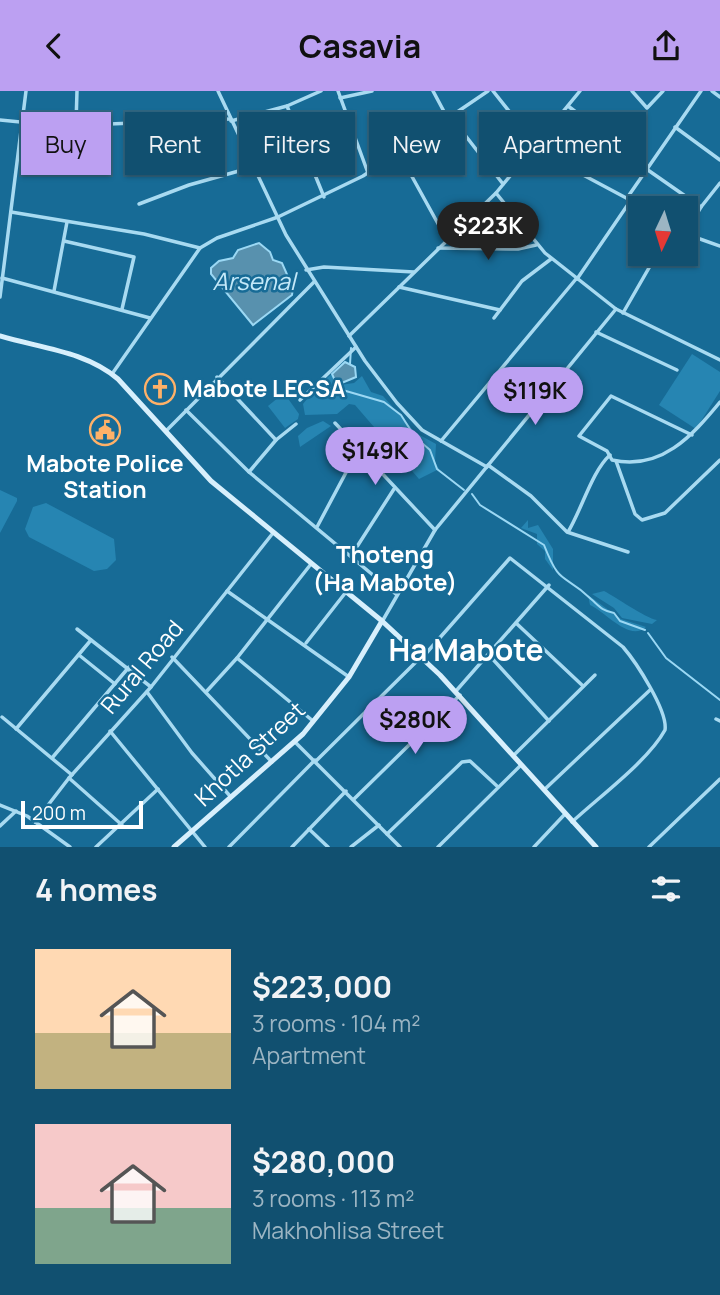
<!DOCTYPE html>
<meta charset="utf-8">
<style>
:root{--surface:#115070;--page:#1a5775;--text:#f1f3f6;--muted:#9cb5c3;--line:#306783;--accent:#bca0f2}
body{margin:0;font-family:Manrope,sans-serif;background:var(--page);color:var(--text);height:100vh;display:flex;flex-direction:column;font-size:26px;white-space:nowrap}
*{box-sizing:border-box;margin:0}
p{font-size:23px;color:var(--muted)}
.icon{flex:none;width:38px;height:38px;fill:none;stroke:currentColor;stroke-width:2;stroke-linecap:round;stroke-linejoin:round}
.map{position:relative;height:756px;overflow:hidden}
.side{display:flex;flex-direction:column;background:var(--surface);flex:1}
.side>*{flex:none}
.guide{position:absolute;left:21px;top:21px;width:679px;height:63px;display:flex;gap:14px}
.needle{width:46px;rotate:184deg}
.controls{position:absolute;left:628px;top:105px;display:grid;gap:14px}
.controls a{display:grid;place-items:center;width:70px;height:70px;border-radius:0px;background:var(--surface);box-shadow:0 2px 5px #0004,0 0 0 2px var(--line);font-size:35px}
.scale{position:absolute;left:21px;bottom:18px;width:122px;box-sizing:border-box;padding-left:7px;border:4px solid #fff;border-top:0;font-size:19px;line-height:24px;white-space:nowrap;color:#fff;-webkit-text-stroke:5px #176b96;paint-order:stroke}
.price{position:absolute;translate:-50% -60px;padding:0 16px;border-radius:24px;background:var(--accent);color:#111;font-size:23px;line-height:46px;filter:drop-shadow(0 2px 4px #0008)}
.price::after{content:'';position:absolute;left:50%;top:42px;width:21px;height:16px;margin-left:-10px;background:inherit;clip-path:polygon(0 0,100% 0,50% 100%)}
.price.selected{background:#222;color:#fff}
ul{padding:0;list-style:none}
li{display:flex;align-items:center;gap:21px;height:175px;padding:0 35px}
li span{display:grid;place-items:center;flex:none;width:196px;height:140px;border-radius:0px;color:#555}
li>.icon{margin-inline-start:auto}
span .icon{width:84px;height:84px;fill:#fffc;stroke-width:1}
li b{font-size:30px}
h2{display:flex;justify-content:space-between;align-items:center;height:84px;padding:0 35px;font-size:30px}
.chip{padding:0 24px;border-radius:0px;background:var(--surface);box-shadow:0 2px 5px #0004,0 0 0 2px var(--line);font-size:24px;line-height:63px}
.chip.selected{background:var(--accent);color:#111}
header{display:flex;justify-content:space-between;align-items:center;height:91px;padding:0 35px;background:var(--accent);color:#111;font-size:32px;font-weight:700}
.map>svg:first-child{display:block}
.green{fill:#2685b2}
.water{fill:#5891ae;stroke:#9bd8f4;stroke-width:2}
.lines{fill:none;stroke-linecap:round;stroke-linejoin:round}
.stream{stroke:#9bd8f4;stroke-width:2}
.street{stroke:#a8daf1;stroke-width:3.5}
.secondary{stroke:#d7effc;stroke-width:5}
.labels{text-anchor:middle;stroke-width:5;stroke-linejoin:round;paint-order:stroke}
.poi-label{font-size:23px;font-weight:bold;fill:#fff;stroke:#176b96;text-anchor:start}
.street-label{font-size:23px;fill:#fff;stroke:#176b96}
.water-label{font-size:24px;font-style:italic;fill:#c4e9f9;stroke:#176b96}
.neighbourhood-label{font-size:24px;font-weight:bold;fill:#fff;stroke:#176b96}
.district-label{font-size:30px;font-weight:bold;fill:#fff;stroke:#176b96}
</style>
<header><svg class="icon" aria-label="back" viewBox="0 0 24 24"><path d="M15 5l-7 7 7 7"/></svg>Casavia<svg class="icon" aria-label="share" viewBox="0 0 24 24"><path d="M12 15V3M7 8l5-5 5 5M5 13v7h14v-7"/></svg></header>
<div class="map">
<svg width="720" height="756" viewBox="0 0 720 756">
<rect width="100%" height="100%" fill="#176b96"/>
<g class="green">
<polygon points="692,263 720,281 720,300 696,338 659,314"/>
<polygon points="332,283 340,294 354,292 362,285 371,301 383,305 416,342 436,353 435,371 439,378 419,388 355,314 349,313 337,323 305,324 303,313 320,292"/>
<polygon points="284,302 299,323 298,328 285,337 268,315"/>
<polygon points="323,330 331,335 300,356 298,345 307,337"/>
<polygon points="0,399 17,407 17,410 0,442"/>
<polygon points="46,412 114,448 116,469 107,478 94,480 29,446 25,438 33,416"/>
<polygon points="528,429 528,437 538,434 553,458 553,479 545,468 545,460 537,453 537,443 521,437"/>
<path d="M 604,500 C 616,506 645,527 657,529 L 652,533 L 622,527 L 614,517 L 592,503 Z"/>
<path d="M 588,504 L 621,528 L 646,536 C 629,551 606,521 590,514 Z"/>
</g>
<g class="water">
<polygon points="259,152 270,161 273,169 282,172 293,197 292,204 253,234 211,183 211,177 219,170 233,167 238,159"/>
<polygon points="345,271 355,276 356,286 337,294 332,283"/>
</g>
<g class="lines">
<g class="stream">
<polyline points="350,273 351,257"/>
<polyline points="336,291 335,295 339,298 384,311 401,324 415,346 430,359 437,378 464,399"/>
<path d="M 472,403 L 480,414 L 544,454 C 561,497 562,480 591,508 C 599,515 602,520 614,522 L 620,530 L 645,539"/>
<polyline points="648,542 666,567 720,609"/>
</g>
<g class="street">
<polyline points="218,0 286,144 365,270 397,312 422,339 487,376"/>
<polyline points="338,0 368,82"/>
<polyline points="433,0 448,28"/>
<polyline points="493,0 536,54 570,77 645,117"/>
<polyline points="632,0 647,17 663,0"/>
<polyline points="712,0 720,6"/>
<polyline points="340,7 372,0"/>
<polyline points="287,15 324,106"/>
<polyline points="568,15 647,75"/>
<polyline points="451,26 503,93"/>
<polyline points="0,29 61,35 230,28"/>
<polyline points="231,30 287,15 321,0"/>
<polyline points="76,33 77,0"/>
<polyline points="675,36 720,69"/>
<polyline points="399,62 447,149"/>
<polyline points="645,77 701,116 720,92"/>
<polyline points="496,102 545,162 616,218 720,269"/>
<polyline points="627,107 701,0"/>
<polyline points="139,113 189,94 253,76"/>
<polyline points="11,121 144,143 200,157"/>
<polyline points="686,141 701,116"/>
<polyline points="686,143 720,155"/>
<polyline points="64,150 134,166 122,218"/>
<polyline points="438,157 518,158 536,154"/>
<polyline points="306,179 324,176 414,181"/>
<polyline points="2,187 150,227"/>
<polyline points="577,188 631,109"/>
<polyline points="399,196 500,219"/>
<polyline points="54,200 67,131"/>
<polyline points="0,206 26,0"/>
<polyline points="623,222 657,163"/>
<polyline points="494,227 522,190 551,168"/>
<polyline points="596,241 677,279"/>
<polyline points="349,245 496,102 580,0"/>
<polyline points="112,283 200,157 217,147 278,126 363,85 488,0"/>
<polyline points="217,286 276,349"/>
<polyline points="300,309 356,256"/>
<polyline points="186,319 249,381 397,504"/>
<polyline points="335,332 435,439"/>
<polyline points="166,340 314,191"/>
<path d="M 692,344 L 611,305 L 579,345 L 607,360 L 612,369 C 661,380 692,345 720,311"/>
<polyline points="441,350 576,188"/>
<polyline points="616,370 635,423 642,429 665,422 720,369"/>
<polyline points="488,374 531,405 567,441 628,461"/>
<polyline points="249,381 276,349 296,333"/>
<polyline points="317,436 358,359"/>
<path d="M 568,441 C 582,418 592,380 610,364"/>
<polyline points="351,465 394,398"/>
<polyline points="227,500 349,586"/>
<polyline points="383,529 435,439 616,218"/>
<polyline points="516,532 583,595"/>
<polyline points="77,538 151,596"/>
<polyline points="306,552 346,501"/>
<polyline points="79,564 115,593"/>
<polyline points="489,564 549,630"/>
<polyline points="172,566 272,671"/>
<polyline points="237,567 313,630"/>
<path d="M 422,567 L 510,467 L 623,556 C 636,571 668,620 665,639 C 648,670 600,705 572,731"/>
<polyline points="456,600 549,494"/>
<polyline points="147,601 192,662 230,705"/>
<polyline points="206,601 237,567 311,473"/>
<polyline points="2,626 72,684"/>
<polyline points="716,628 720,630"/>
<polyline points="16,638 91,549"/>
<polyline points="110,640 205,756"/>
<polyline points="295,651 400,756"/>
<polyline points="514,664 595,584"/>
<polyline points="52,667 129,576"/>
<polyline points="316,670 421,566"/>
<polyline points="69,687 122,734"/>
<polyline points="545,698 650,599"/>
<polyline points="354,708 460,604"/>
<polyline points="0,714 27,725 70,756"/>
<polyline points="35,731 69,687 151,596 273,442"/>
<polyline points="0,735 16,720"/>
<polyline points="309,738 328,756"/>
<polyline points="387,743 462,671 470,670 498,696"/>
<polyline points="96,756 158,698"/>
<polyline points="229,756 315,669"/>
<polyline points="292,756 346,700"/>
<polyline points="351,756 379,734"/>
<polyline points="438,756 521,674"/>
<polyline points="534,756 565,723"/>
<polyline points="649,756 720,688"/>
</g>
<g class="secondary">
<path d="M 0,245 C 40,257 85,260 118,288 L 211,390 L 382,530 L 440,584 L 596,756"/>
<polyline points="174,756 303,643 349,586 382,530"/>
</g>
</g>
<defs>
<g id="church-ring" transform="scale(1.575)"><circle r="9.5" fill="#176b96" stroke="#ffb168" stroke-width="1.5"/><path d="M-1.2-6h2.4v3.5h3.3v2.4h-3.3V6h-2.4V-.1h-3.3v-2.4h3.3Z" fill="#ffb168"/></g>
<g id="civic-ring" transform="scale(1.575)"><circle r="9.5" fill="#176b96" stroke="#ffb168" stroke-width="1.5"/><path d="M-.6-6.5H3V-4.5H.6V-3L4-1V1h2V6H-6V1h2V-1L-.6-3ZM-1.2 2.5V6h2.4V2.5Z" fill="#ffb168"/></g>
</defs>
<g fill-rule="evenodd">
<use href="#church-ring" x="160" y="298"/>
<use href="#civic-ring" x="105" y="339"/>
</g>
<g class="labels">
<g class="poi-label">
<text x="183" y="306">Mabote LECSA</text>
<text x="105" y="381" text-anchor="middle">Mabote Police<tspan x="105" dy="26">Station</tspan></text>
</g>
<g class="street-label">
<text transform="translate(142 576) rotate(-50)" y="8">Rural Road</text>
<text transform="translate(250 663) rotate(-43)" y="8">Khotla Street</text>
</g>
<g class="water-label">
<text x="254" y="199">Arsenal</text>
</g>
<g class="neighbourhood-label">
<text x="385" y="472">Thoteng<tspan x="385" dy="28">(Ha Mabote)</tspan></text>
</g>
<g class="district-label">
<text x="466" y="570">Ha Mabote</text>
</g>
</g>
</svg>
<div class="controls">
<a><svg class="needle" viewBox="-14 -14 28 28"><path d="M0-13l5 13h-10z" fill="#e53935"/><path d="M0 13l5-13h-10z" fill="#9cb5c3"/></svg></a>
</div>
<div class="scale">200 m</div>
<b class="price selected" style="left:488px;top:171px">$223K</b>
<b class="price" style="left:535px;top:336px">$119K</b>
<b class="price" style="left:375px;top:396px">$149K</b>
<b class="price" style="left:415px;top:665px">$280K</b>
<div class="guide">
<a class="chip selected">Buy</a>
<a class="chip">Rent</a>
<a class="chip">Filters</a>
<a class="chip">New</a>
<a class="chip">Apartment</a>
</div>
</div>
<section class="side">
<h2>4 homes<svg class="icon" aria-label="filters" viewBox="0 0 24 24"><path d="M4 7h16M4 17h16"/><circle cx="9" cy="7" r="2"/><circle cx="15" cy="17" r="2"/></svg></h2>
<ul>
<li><span style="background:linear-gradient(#ffd9b3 60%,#c2b280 0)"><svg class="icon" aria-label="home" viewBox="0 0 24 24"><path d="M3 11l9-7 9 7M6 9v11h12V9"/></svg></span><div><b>$223,000</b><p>3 rooms · 104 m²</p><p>Apartment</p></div></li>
<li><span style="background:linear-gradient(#f6c9c9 60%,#7fa58c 0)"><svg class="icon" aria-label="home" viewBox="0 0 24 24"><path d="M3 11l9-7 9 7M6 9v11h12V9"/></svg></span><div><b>$280,000</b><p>3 rooms · 113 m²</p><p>Makhohlisa Street</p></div></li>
</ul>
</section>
